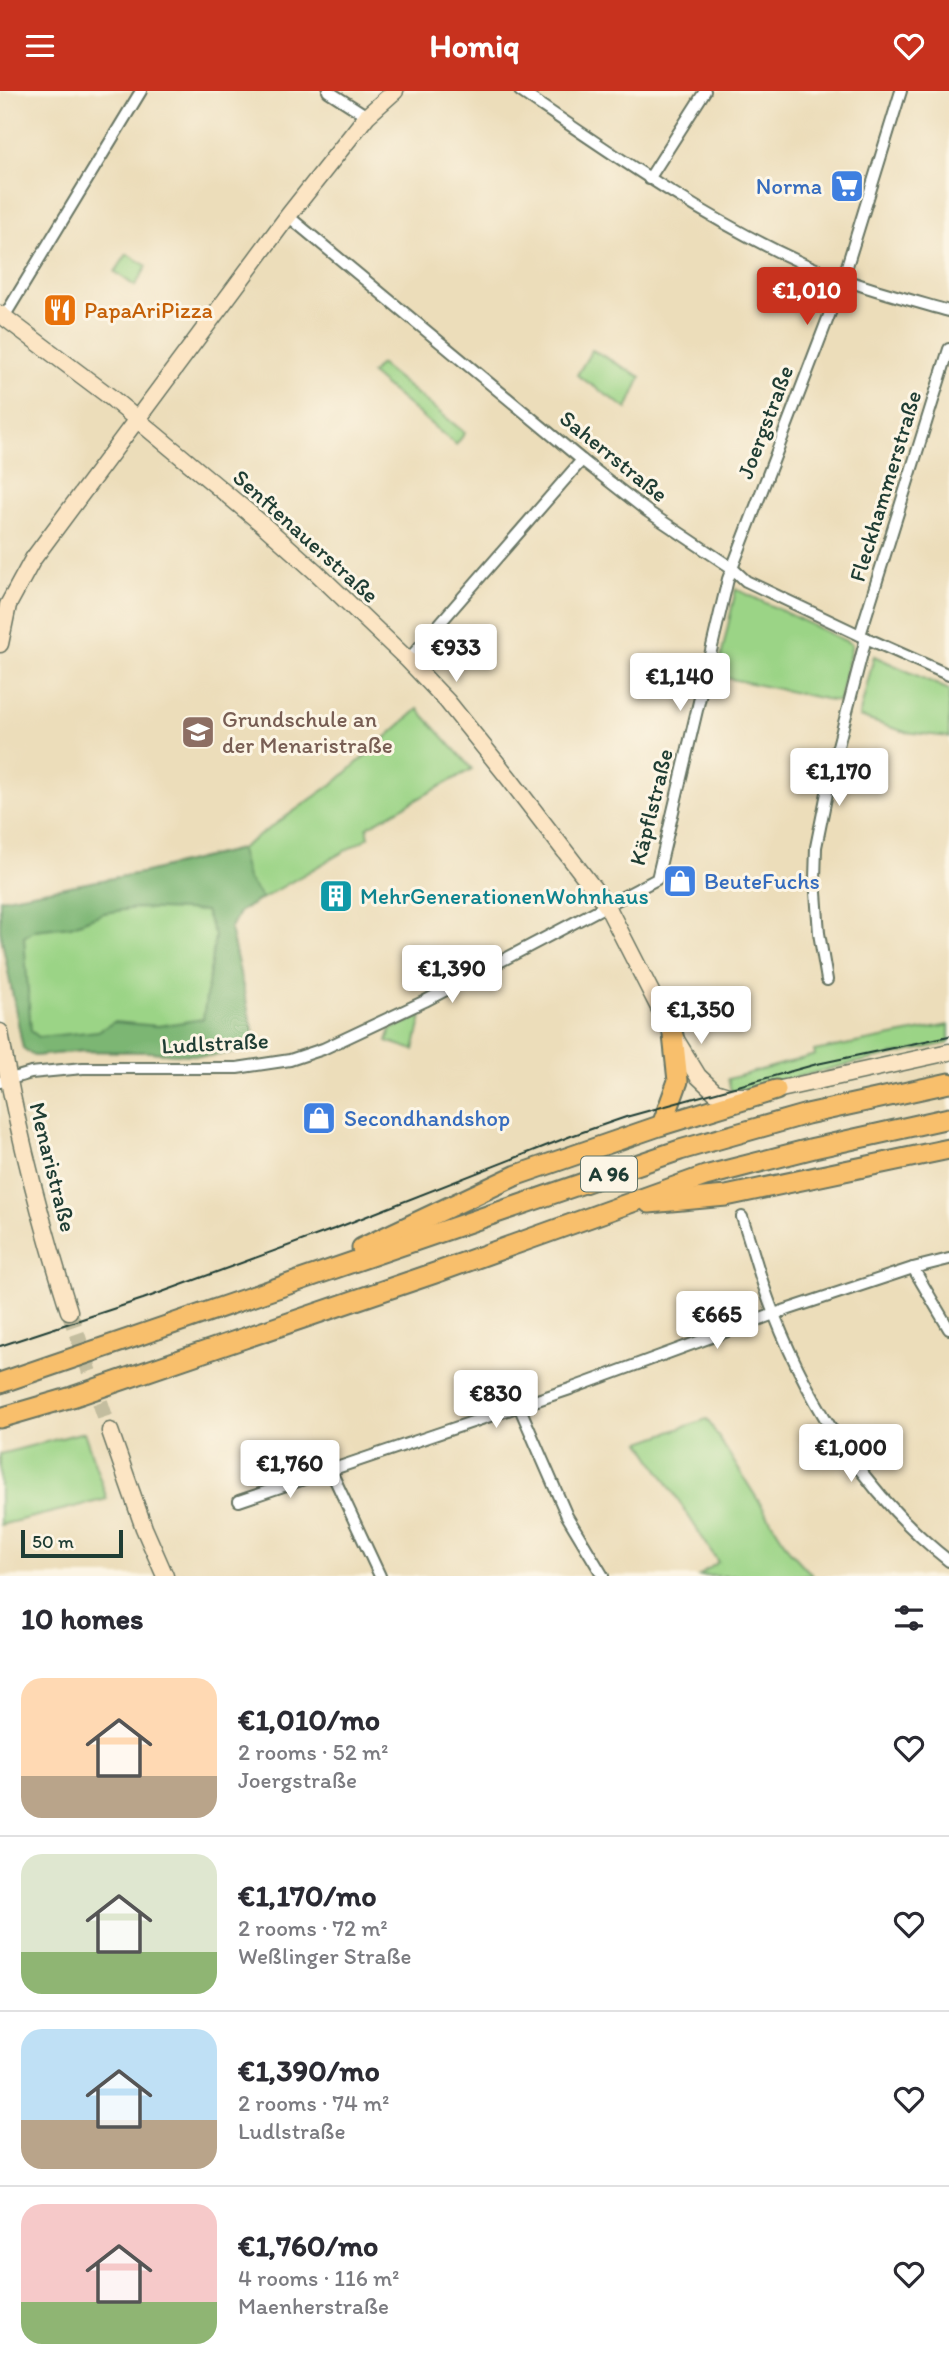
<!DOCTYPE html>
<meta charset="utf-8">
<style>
:root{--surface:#fff;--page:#f7f7f7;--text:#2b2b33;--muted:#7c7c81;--line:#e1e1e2;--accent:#c8321e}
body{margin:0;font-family:Itim,sans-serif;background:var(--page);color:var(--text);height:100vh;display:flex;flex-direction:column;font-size:26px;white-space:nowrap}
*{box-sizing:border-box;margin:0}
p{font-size:23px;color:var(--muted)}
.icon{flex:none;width:38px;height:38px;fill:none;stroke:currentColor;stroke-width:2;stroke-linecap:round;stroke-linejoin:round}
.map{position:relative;height:1485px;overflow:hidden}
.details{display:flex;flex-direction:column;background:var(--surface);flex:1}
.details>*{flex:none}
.scale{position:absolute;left:21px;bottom:18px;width:102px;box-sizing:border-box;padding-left:7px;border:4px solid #1f3d34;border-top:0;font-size:19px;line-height:24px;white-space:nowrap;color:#1f3d34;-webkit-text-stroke:5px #fcf5e5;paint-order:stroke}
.price{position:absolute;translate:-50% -60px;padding:0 16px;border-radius:7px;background:#fff;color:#222;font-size:23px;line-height:46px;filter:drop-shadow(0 2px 4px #0008)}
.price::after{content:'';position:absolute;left:50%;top:42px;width:21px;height:16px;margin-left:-10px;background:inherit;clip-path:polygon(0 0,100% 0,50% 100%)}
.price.on{background:var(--accent);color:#fff}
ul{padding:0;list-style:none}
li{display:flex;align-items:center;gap:21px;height:175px;padding:0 21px}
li+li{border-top:2px solid var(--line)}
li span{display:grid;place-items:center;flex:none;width:196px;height:140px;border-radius:21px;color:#555}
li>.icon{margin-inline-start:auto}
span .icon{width:84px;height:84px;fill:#fffc;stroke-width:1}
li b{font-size:30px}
h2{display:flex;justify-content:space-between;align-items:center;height:84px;padding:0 21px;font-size:30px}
header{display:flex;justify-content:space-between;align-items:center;height:91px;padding:0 21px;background:var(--accent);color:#fff;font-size:32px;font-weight:700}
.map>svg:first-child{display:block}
.green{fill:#9bd486;stroke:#5d885d;stroke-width:2}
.forest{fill:#7cb673;stroke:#4e7a54;stroke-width:2;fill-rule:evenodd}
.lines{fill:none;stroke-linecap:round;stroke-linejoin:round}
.secondary-tunnel{stroke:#c3bd9f;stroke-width:16;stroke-dasharray:16 8;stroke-linecap:butt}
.street-casing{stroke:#677563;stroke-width:14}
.secondary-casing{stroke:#677563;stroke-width:19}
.highway-casing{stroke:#677563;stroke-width:23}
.street{stroke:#fff;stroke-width:10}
.secondary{stroke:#fce5c4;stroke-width:16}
.highway{stroke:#f8bf6c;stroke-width:19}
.tram{stroke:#1f3d34;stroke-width:2}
.labels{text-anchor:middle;stroke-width:6;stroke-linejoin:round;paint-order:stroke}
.shield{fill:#fcf5e5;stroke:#617469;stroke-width:2}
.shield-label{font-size:21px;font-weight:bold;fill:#1f3d34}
.shop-label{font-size:23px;fill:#366cbe;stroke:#fcf5e5;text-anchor:start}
.food-label{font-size:23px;fill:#c56008;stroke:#fcf5e5;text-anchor:start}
.street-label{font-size:23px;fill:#1f3d34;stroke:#fcf5e5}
.education-label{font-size:23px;fill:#785e54;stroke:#fcf5e5;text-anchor:start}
.culture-label{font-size:23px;fill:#0d838f;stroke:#fcf5e5;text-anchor:start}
</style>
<header><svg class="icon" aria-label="menu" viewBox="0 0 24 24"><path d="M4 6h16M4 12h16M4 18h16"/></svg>Homiq<svg class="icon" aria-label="heart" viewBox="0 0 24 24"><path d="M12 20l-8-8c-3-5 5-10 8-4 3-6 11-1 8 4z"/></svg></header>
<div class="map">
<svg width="949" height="1485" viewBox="0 0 949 1485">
<rect width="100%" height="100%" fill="#fcf5e5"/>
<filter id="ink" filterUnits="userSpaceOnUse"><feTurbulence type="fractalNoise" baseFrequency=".0143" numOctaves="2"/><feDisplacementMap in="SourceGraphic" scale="14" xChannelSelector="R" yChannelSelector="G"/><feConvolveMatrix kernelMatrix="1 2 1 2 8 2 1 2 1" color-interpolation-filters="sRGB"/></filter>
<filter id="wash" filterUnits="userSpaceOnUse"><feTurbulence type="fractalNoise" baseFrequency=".00686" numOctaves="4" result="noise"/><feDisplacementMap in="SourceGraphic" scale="28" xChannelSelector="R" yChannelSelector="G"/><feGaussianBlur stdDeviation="1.57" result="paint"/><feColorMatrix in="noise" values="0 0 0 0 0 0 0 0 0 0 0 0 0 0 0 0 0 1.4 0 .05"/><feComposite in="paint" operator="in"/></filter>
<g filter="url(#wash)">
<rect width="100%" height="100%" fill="#ecddba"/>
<g class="green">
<polygon points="127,163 147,175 135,195 115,181"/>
<polygon points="592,259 641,286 627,318 577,284"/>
<polygon points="380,273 465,342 456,354 371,283"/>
<polygon points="736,498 852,553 839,611 717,585"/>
<polygon points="874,565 949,599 949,646 905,641 859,626"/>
<polygon points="418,618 472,678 367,736 369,746 239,821 230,838 257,959 207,965 151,961 83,960 34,965 23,957 0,839 0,808 146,781 240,758 338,689"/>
<polygon points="422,925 414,959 387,950 391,938"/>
<polygon points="949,934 949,952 841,975 743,1000 731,1000 728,988 815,964 814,960"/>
<polygon points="707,1328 790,1460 813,1485 699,1485 718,1471 641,1351"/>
<polygon points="84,1341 107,1408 0,1434 0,1363"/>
</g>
<path class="forest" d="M 240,758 L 247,787 L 262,807 L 239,821 L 230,838 L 257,959 L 207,965 L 151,961 L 83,960 L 34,965 L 23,957 L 0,839 L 0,808 L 146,781 ZM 136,817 L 205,820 L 215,845 L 203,928 L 158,935 L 114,931 L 98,940 L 39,946 L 31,940 L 24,846 L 35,839 L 71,835 L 104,822 Z"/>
</g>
<g filter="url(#ink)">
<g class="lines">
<polyline class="secondary-tunnel" points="69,1220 110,1340"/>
<g class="street-casing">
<g id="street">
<polyline points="328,0 367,25"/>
<path d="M 520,0 C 611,62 701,126 802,172 C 849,193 900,206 949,220"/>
<polyline points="649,88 705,0"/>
<polyline points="288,125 582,369 647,420 732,477 746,490 866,547 949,584"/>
<polyline points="4,226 141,0"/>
<polyline points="860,544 949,258"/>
<polyline points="408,569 582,369"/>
<polyline points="827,889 819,842 815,788 816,756 831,682 866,547"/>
<polyline points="0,991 31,982 83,977 237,977 290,969 323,958 425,910 657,788 728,488 843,188 901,0"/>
<path d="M 742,1126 C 753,1158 761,1192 774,1223 C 811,1318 869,1407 949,1470"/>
<polyline points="913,1177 949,1238"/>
<polyline points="519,1315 567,1425 603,1485"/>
<polyline points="330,1378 380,1485"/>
<polyline points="239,1410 570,1298 774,1223 913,1177 949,1168"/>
</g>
</g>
<g class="secondary-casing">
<g id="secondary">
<polyline points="0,223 109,305 261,432 317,482 408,569 447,610 508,686 607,815 673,944 698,985 715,1001 728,1005 745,1005"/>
<polyline points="0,553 8,514 33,468 288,125 367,25 395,0"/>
<path d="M 0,941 C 16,1036 40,1128 69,1220"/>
<polyline points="767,1001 949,961"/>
<polyline points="110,1340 144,1437 165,1485"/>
</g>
</g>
<g class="highway-casing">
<g id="highway">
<polyline points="662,1034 678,990 673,944"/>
<polyline points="649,1112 726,1105 949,1058"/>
<polyline points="362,1157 517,1084 662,1034 776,999"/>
<polyline points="0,1292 680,1059 807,1023 949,992"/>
<polyline points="0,1327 72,1306 435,1182 705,1085 814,1057 949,1027"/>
</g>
</g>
<use href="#street" class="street"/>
<use href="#secondary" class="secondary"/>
<use href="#highway" class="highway"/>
<polyline class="tram" points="0,1255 143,1208 334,1138 571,1045 626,1026 817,973 949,945"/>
</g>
</g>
<defs>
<g id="supermarket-square" transform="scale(1.75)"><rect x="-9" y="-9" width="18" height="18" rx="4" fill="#3f7fe0" stroke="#fcf5e5"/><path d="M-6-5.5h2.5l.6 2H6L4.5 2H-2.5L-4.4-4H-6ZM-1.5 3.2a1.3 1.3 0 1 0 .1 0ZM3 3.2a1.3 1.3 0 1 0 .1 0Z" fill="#fff"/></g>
<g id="restaurant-square" transform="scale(1.75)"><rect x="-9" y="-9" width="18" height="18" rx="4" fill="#e8710a" stroke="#fcf5e5"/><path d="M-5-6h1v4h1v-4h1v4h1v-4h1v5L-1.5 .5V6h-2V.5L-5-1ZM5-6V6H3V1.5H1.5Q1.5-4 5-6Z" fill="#fff"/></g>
<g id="school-square" transform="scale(1.75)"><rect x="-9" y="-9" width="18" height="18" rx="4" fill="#8d6e63" stroke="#fcf5e5"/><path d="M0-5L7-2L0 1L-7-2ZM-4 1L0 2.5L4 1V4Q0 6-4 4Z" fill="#fff"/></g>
<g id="shop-square" transform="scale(1.75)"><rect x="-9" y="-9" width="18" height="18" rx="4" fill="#3f7fe0" stroke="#fcf5e5"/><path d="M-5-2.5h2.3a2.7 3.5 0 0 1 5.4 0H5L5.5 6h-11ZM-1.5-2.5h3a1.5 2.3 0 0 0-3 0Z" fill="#fff"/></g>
<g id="building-square" transform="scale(1.75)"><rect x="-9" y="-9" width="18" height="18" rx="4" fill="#0f9aa8" stroke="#fcf5e5"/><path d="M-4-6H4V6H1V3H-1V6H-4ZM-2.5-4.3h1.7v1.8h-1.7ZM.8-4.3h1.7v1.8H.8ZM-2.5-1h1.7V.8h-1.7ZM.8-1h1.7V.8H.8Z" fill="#fff"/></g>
</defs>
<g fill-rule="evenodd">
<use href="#supermarket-square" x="847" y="95"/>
<use href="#restaurant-square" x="60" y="219"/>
<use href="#school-square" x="198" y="641"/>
<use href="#shop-square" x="680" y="790"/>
<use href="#building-square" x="336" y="805"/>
<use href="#shop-square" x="319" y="1027"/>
</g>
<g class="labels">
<rect class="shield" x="581" y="1065.5" width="56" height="35" rx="5"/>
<g class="shield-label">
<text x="609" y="1090">A 96</text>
</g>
<g class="shop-label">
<text x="822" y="103" text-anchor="end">Norma</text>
<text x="704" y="798">BeuteFuchs</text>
<text x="344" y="1035">Secondhandshop</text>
</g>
<g class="food-label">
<text x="84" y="227">PapaAriPizza</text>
</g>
<g class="street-label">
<text transform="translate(765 331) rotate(-69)" y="8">Joergstraße</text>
<text transform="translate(614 365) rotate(39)" y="8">Saherrstraße</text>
<text transform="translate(885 395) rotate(-73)" y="8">Fleckhammerstraße</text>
<text transform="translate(306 445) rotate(42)" y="8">Senftenauerstraße</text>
<text transform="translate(651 716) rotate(-76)" y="8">Käpflstraße</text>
<text transform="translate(215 952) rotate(-3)" y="8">Ludlstraße</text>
<text transform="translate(53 1076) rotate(76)" y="8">Menaristraße</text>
</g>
<g class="education-label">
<text x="222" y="636">Grundschule an<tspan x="222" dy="26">der Menaristraße</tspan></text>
</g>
<g class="culture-label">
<text x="360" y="813">MehrGenerationenWohnhaus</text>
</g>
</g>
</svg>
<div class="scale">50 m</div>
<b class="price on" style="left:807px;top:236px">€1,010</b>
<b class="price" style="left:456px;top:593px">€933</b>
<b class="price" style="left:680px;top:622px">€1,140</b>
<b class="price" style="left:839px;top:717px">€1,170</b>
<b class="price" style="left:452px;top:914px">€1,390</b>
<b class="price" style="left:701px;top:955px">€1,350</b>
<b class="price" style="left:717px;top:1260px">€665</b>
<b class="price" style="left:496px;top:1339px">€830</b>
<b class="price" style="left:851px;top:1393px">€1,000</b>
<b class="price" style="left:290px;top:1409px">€1,760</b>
</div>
<section class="details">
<h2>10 homes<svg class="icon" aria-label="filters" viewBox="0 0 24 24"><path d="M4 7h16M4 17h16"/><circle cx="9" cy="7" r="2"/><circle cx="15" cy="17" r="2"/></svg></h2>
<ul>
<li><span style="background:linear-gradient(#ffd9b3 70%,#b9a48a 0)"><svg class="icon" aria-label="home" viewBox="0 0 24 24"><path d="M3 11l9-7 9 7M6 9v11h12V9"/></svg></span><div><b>€1,010/mo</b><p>2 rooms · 52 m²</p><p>Joergstraße</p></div><svg class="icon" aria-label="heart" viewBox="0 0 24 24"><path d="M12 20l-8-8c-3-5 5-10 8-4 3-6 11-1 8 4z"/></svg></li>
<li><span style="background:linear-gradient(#dfe7d0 70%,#8fb573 0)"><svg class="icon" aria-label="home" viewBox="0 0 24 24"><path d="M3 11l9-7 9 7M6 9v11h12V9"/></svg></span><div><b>€1,170/mo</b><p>2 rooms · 72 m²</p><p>Weßlinger Straße</p></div><svg class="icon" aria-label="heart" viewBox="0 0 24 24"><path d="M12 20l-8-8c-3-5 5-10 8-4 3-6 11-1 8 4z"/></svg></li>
<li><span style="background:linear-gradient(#bfe0f5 65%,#b9a48a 0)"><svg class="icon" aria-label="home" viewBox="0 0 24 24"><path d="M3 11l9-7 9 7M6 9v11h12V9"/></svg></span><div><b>€1,390/mo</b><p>2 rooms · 74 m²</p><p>Ludlstraße</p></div><svg class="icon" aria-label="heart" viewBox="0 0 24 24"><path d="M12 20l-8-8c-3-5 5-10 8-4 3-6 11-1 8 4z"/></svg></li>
<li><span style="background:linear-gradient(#f6c9c9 70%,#8fb573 0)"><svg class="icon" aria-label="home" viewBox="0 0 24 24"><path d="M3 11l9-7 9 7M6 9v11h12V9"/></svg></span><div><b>€1,760/mo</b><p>4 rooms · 116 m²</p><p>Maenherstraße</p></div><svg class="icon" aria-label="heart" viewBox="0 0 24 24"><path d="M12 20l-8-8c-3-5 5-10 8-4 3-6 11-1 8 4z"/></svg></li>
</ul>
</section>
